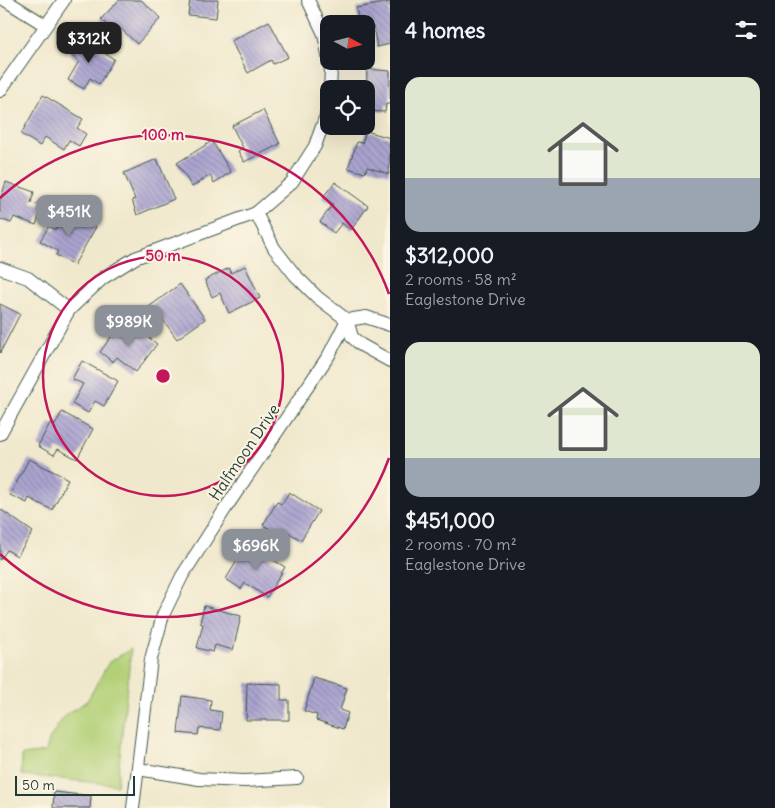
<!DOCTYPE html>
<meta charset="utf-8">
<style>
:root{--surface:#171b24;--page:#242831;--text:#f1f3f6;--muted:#9ea1a6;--accent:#8c9099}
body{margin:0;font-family:Delius,sans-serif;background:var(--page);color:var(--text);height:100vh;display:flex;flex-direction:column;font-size:19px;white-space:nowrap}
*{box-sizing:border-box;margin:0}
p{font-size:16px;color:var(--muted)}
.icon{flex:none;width:28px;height:28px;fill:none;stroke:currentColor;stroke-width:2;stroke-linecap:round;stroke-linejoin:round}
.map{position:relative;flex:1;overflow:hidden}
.side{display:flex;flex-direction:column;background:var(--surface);width:385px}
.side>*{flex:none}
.needle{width:32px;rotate:97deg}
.fabs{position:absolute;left:320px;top:15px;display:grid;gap:10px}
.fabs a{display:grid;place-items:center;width:55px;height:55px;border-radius:10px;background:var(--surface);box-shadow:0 5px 20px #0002;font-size:25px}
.scale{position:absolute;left:15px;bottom:12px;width:120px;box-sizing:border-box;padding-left:5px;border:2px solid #1f3d34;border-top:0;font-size:14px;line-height:18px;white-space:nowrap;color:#1f3d34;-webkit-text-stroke:4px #fcf5e5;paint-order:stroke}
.price{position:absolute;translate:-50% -42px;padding:0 11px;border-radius:10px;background:var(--accent);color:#fff;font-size:16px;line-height:32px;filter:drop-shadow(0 1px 2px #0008)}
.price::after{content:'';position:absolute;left:50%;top:30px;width:15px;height:11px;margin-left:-8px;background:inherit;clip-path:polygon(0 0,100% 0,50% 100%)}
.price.selected{background:#222;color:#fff}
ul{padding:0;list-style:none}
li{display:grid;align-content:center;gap:10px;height:265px;padding:0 15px}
li span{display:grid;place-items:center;height:155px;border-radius:15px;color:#555}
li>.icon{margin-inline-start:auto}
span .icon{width:90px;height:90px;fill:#fffc;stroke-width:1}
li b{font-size:21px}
h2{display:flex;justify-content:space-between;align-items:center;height:60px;padding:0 15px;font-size:21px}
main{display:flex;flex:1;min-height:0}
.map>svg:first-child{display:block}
.park{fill:#b2d077;stroke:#688656}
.building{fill:url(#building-back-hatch)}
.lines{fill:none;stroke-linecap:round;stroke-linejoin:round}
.minor-casing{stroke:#3e574b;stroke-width:14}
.minor{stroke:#fff;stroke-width:12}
.ring{fill:none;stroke:#c2185b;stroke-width:2.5}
.labels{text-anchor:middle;stroke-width:4;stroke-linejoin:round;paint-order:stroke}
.street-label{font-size:16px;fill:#1f3d34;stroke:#fcf5e5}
.centre{fill:#c2185b;stroke:#fcf5e5;stroke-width:2.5}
.ring-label{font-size:15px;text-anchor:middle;font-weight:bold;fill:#c2185b;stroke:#fcf5e5;stroke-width:4;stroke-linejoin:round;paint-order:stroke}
</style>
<main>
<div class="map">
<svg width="390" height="808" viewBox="0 0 390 808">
<defs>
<pattern id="building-back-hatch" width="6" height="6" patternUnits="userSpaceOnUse" patternTransform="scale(1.25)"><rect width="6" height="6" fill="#aca4d0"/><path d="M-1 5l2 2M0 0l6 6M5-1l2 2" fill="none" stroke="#8b87aa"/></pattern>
</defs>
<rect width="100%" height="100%" fill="#fcf5e5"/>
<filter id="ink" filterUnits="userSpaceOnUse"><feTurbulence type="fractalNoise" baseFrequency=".02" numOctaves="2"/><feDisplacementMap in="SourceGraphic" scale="10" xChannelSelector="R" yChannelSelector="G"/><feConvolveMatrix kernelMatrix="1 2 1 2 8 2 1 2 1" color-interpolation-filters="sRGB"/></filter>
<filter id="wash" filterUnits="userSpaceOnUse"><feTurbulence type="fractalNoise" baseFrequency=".0096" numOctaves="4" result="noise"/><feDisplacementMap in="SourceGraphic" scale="20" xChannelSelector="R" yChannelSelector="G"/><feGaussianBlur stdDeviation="1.12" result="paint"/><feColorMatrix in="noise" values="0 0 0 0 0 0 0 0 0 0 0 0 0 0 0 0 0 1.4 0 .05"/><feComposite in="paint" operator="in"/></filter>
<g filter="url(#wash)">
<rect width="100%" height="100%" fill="#f0e8cc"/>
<polygon class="park" points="131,649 117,785 21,775 22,755 46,752 49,740 64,716 87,701 109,662"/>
<g id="blocks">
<g class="building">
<polygon points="119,0 141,0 161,18 137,44 119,27 114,32 101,19"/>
<polygon points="190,0 218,0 216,18 188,15"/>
<polygon points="390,2 390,44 377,47 373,26 366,27 366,24 359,24 356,8"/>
<polygon points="269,21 288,57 273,64 271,60 248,73 231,41"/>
<polygon points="80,38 114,59 99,84 90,78 84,89 68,80 79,61 70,55"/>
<polygon points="367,69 390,71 390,104 386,104 385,112 366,111"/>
<polygon points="43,95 83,119 77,128 86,134 79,146 69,140 64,149 45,137 40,146 21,134"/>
<polygon points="263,110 280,144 244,162 238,151 243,148 232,126"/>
<polygon points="366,131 390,138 389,174 367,167 365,173 348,168 357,142 362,143"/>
<polygon points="212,141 231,172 214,183 210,175 192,187 177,163"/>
<polygon points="157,159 174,199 137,215 132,200 135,199 124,173"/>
<polygon points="6,182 34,192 31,203 43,205 36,225 14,217 11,223 0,219 0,200"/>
<polygon points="335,182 368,206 351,230 342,223 334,233 320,222 333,204 323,197"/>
<polygon points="67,210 96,227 74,265 56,255 58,251 40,241 49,226 55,230"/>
<polygon points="245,266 260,298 229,313 220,293 212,297 205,280 229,268 231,273"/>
<polygon points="180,284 205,319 177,339 163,320 157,324 146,309"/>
<polygon points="0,304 20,314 0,353"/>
<polygon points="130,323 157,344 136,372 117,357 113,362 100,352 116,330 121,334"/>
<polygon points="82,361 118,381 104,406 95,401 88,413 72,404 83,384 72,379"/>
<polygon points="62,412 93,429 77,459 58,449 54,455 38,446 50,423 55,425"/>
<polygon points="29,459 68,479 52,510 29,498 27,503 10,495"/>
<polygon points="289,492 319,511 301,540 281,528 278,534 263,525 277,502 282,504"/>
<polygon points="0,509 33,532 17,556 7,550 0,560"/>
<polygon points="247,544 285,567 267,597 245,583 241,589 226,579"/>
<polygon points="204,606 241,616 233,650 215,645 213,652 197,648 203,624 200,623"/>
<polygon points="314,678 347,688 340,710 348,713 343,729 316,720 317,715 304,711"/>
<polygon points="247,683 281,684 281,700 289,700 289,720 246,720"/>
<polygon points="182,696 211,700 210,710 222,712 220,730 199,728 198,735 178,733"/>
<polygon points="54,792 91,796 90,808 53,808"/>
</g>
</g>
</g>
<g filter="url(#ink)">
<use href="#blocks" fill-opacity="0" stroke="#3e574b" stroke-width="1"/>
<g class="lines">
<g class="minor-casing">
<g id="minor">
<polyline points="5,0 45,25"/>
<polyline points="308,0 324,34 329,61"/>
<polyline points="329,61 331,71 330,89"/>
<polyline points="0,91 64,0"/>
<polyline points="256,213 274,248 295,275 317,297 347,320 352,337 361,345 390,361"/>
<polyline points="0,268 28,278 69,310"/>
<polyline points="347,320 366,317 390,325"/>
<polyline points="0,434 69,310 103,278 135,258 256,213 292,182 315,146 328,110 329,100"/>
<polyline points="138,769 199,779 245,781 297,778"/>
<polyline points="133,808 151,659 163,615 182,576 227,506 329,355 347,320"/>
</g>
</g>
<use href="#minor" class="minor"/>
</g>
</g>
<g class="ring">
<circle cx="163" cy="376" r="120"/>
<path d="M389 458A241 241 0 0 1 0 554M0 198A241 241 0 0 1 389 294"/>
</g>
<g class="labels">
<g class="street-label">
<text transform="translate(244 452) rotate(-56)" y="6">Halfmoon Drive</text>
</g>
</g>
<circle cx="163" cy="376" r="8" class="centre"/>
<g class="ring-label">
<text x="163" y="140">100 m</text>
<text x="163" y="261">50 m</text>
</g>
</svg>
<div class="fabs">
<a><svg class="needle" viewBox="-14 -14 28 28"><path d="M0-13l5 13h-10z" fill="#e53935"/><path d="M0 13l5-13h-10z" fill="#9ea1a6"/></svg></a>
<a><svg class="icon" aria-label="locate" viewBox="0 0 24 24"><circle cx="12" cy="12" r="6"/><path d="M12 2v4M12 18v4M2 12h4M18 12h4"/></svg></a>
</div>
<div class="scale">50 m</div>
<b class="price selected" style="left:89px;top:64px">$312K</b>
<b class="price" style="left:69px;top:237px">$451K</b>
<b class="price" style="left:129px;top:347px">$989K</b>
<b class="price" style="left:256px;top:571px">$696K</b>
</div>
<section class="side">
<h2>4 homes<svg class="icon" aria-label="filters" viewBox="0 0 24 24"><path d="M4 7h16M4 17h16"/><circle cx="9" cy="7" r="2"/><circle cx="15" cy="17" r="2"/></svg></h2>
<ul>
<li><span style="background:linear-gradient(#dfe7d0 65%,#9aa5b1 0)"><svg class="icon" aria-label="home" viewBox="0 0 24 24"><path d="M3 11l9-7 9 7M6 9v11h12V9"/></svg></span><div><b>$312,000</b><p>2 rooms · 58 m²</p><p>Eaglestone Drive</p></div></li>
<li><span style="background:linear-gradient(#dfe7d0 75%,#9aa5b1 0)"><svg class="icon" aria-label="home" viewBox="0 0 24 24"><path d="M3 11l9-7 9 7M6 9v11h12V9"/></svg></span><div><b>$451,000</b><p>2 rooms · 70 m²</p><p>Eaglestone Drive</p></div></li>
</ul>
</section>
</main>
